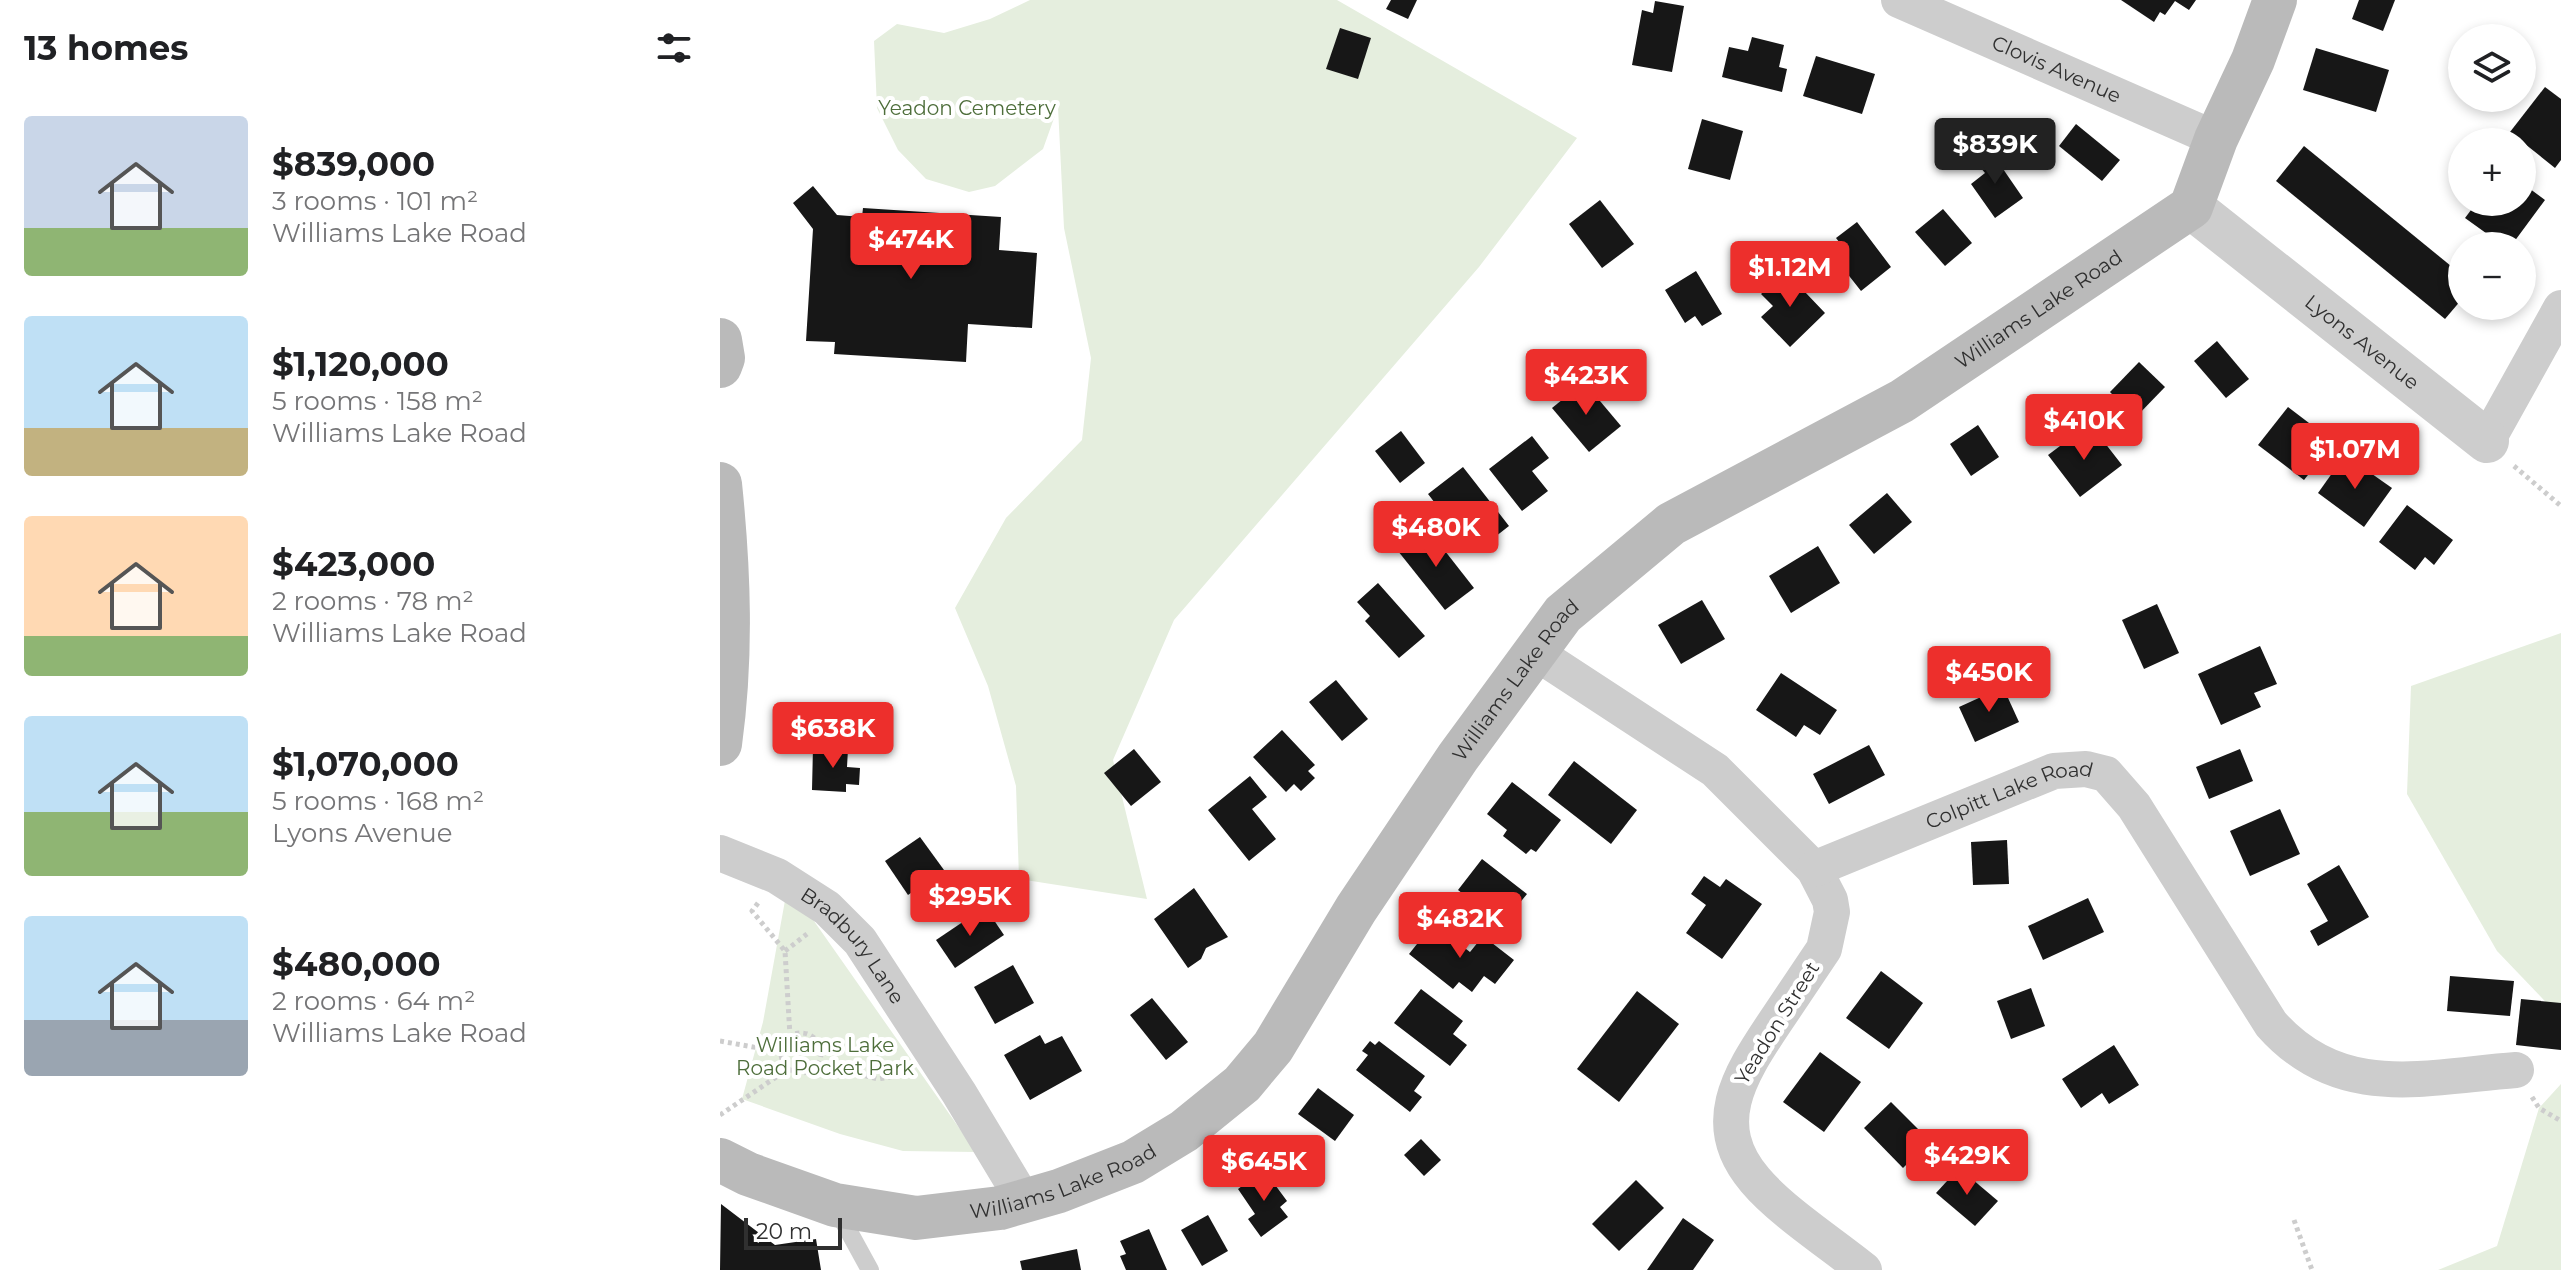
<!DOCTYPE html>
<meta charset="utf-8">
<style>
:root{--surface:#fff;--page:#f2f2f2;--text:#202124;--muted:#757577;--accent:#ed2f2c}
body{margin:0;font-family:Montserrat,sans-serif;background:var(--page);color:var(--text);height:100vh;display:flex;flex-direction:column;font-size:30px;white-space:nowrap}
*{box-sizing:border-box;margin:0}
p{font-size:26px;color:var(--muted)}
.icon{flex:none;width:44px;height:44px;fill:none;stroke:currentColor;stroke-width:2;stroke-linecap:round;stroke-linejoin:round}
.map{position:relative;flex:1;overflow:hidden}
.panel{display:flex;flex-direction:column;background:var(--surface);width:720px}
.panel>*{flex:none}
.fabs{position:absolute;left:1728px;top:24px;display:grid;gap:16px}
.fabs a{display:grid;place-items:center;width:88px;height:88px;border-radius:50%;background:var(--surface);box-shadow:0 4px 12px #0003;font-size:40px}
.scale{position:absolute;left:24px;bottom:20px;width:98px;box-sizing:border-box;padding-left:8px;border:4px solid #303030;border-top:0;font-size:22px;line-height:28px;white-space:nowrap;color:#303030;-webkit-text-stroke:6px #fff;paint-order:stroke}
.price{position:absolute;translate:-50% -68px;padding:0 18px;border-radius:8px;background:var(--accent);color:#fff;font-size:26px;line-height:52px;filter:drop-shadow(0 2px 4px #0008)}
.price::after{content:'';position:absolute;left:50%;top:48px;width:24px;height:18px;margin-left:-12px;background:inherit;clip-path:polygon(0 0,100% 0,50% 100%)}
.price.selected{background:#222;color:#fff}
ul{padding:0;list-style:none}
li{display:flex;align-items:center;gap:24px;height:200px;padding:0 24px}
li span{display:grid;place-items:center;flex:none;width:224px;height:160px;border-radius:8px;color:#555}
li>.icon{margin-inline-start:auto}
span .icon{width:96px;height:96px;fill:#fffc;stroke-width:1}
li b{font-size:34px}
h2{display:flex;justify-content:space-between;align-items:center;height:96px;padding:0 24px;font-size:34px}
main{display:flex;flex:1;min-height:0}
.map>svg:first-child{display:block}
.green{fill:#e5eede}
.building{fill:#171717}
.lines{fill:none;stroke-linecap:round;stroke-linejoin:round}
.path{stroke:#cdcdcd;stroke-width:5;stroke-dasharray:4 4;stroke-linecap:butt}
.service{stroke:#cdcdcd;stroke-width:18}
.minor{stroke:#cdcdcd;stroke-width:36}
.tertiary{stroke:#cdcdcd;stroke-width:44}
.secondary{stroke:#bababa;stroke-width:44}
.labels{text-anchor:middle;stroke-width:8;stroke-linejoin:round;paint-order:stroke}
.street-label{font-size:20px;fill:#303030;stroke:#fff}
.park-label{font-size:20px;fill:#4e6e3b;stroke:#fff}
</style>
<main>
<section class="panel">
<h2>13 homes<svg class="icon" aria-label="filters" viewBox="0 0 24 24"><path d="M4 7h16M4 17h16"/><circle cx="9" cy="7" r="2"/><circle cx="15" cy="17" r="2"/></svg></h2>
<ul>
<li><span style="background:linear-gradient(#c9d6e8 70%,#8fb573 0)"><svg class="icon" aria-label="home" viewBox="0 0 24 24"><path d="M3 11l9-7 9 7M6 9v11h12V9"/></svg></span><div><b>$839,000</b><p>3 rooms · 101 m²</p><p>Williams Lake Road</p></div></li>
<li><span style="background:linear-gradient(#bfe0f5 70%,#c2b280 0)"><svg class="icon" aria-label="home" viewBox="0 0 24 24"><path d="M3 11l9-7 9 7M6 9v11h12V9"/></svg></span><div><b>$1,120,000</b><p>5 rooms · 158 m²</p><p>Williams Lake Road</p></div></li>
<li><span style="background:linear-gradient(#ffd9b3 75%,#8fb573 0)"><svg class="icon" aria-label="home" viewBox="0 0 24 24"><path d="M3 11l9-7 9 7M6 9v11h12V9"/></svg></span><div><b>$423,000</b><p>2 rooms · 78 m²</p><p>Williams Lake Road</p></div></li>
<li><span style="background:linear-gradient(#bfe0f5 60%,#8fb573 0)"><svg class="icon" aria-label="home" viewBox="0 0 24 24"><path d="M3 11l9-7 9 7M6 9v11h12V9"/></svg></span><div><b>$1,070,000</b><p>5 rooms · 168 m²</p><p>Lyons Avenue</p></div></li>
<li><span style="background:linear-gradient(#bfe0f5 65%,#9aa5b1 0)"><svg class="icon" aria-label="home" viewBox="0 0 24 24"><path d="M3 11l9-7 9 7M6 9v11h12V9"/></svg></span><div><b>$480,000</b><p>2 rooms · 64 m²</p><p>Williams Lake Road</p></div></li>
</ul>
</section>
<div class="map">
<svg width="1841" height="1270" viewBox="0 0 1841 1270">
<rect width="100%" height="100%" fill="#fff"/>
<g class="green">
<polygon points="310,0 617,0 857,138 759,267 454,620 393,760 427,899 299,879 296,786 268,686 235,608 286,518 362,440 371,358 344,228 338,107 323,149 275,186 249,192 206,179 178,150 157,108 154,41 177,24 224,33 270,19"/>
<polygon points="1841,633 1841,1018 1777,951 1687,794 1691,686"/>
<polygon points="68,884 256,1152 183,1151 120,1134 22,1099 43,1022"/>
<polygon points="1841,1084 1841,1270 1718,1270 1777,1246 1819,1108"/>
</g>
<g class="building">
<polygon points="671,0 697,0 688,19 666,9"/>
<polygon points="1401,0 1476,0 1469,10 1455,1 1445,15 1440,12 1434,22"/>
<polygon points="1639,0 1675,0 1663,31 1632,19"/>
<polygon points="935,1 964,6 952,72 912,65 922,10 933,13"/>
<polygon points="620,28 651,38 638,79 606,69"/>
<polygon points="1032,37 1064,45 1059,67 1067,69 1062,92 1002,77 1009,47 1028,51"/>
<polygon points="1596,48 1669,70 1656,112 1583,90"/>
<polygon points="1096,56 1155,74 1142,114 1083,96"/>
<polygon points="1825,87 1841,99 1841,160 1835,168 1790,132"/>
<polygon points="982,119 1023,131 1010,180 968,169"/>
<polygon points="1356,124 1400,160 1382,181 1339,146"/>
<polygon points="1584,146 1742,275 1742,299 1725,319 1556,181"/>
<polygon points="1270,150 1303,198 1275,218 1251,184 1265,173 1255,161"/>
<polygon points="1802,183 1825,200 1791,246 1784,246 1745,218 1757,202 1802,202"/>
<polygon points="93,186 117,215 142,217 143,208 281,217 279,250 317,253 312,328 248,324 246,362 114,354 115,342 86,341 93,229 73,203"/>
<polygon points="880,200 914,244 882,268 849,224"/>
<polygon points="1223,209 1252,243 1225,266 1195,232"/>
<polygon points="1137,222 1171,267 1141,291 1115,258 1126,251 1116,238"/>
<polygon points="976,271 1002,314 982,326 975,316 965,323 945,290"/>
<polygon points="1065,271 1105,313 1070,347 1041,317 1053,306 1041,294"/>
<polygon points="1497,341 1529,379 1506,398 1474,361"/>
<polygon points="1419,362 1445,387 1415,418 1390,392"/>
<polygon points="864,382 901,426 869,452 832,408"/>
<polygon points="1568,407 1614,442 1584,480 1538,445"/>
<polygon points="1258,425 1279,457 1251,476 1230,444"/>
<polygon points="681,431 705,463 680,483 655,451"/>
<polygon points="1360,431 1371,445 1381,438 1402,465 1360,497 1328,455"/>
<polygon points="812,436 829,458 812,471 828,491 802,511 769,469"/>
<polygon points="1625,455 1672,488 1644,527 1598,493"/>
<polygon points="743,467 789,526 762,547 739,517 731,524 708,494"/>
<polygon points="1167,493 1192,522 1154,554 1129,525"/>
<polygon points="1687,505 1733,540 1714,565 1705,557 1695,570 1659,542"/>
<polygon points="707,528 754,588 725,610 678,551"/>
<polygon points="1098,546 1120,583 1071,613 1049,576"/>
<polygon points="658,583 705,636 679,658 645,621 650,616 637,602"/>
<polygon points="982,600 1005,639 961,664 938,625"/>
<polygon points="1437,604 1459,653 1424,669 1402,620"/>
<polygon points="1540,646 1557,684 1534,693 1541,707 1501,725 1478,674"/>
<polygon points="1061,673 1117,710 1100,735 1084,725 1076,737 1036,710"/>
<polygon points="616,680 648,719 622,741 589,702"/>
<polygon points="1283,687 1299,722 1255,742 1239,707"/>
<polygon points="562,730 595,765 588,771 595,778 581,791 574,784 566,792 533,757"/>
<polygon points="1149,745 1165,775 1109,804 1093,774"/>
<polygon points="93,747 128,749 127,767 140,768 139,785 126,784 126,792 92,790"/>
<polygon points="414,749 441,782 411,806 384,773"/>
<polygon points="1520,749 1533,781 1489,799 1476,767"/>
<polygon points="854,761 917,810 891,844 828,795"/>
<polygon points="530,776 547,797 532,809 556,839 529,861 488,810"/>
<polygon points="792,782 841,820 816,852 811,849 806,854 783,836 787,830 767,814"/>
<polygon points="1560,809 1580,854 1530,876 1510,831"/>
<polygon points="200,837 224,870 188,895 165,861"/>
<polygon points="1287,840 1289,884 1253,885 1251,842"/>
<polygon points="762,859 807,894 793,911 780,902 770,915 738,890"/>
<polygon points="1619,865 1649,917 1598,946 1590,931 1608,921 1587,884"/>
<polygon points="984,876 1000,887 1006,879 1042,904 1002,959 966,933 986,905 971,894"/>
<polygon points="474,888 508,937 486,948 481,959 468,968 434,919"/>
<polygon points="1368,898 1384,932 1323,960 1308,926"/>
<polygon points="265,907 284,935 235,968 216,940"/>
<polygon points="713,924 750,952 763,936 794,960 775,984 764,976 752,992 739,982 733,989 689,954"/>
<polygon points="293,965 314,1003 275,1024 254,987"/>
<polygon points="1161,971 1203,1003 1169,1049 1126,1018"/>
<polygon points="1730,976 1794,981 1790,1016 1727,1011"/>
<polygon points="1311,988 1325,1026 1291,1039 1277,1001"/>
<polygon points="701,989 743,1021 733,1034 747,1045 730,1066 674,1023"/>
<polygon points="917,991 959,1024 899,1102 857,1069"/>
<polygon points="432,998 468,1042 446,1060 410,1015"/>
<polygon points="1801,999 1841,1003 1841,1050 1796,1045"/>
<polygon points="320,1035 325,1044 342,1036 362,1071 310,1100 284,1055"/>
<polygon points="650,1041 655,1045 659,1041 705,1076 694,1091 702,1097 690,1112 636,1070 648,1055 642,1051"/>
<polygon points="1394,1045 1419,1085 1389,1104 1382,1093 1361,1108 1342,1079"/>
<polygon points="1100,1052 1141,1082 1104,1132 1063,1102"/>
<polygon points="598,1088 634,1115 615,1141 578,1114"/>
<polygon points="1171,1102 1210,1141 1183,1168 1144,1128"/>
<polygon points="701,1139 721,1160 704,1176 684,1155"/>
<polygon points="1239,1168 1278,1201 1255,1226 1216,1193"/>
<polygon points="544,1170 567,1201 560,1207 568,1217 541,1237 528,1219 535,1214 518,1189"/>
<polygon points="916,1180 944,1208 899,1251 872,1224"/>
<polygon points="1,1204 55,1245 96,1239 101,1270 0,1270"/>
<polygon points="488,1215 508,1251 482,1266 461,1230"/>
<polygon points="963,1218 994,1240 973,1270 927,1270"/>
<polygon points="429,1229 447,1270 406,1270 400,1256 406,1254 400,1241"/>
<polygon points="357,1249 361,1270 302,1270 300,1261"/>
</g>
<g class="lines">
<g class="path">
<polyline points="1794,466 1841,506"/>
<polyline points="38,903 32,911 65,951 70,1036"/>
<polyline points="65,951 87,934"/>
<circle cx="81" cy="1053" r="20"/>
<polyline points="0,1041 61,1052"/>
<polyline points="98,1064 158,1079 186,1074"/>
<polyline points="1812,1097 1819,1108 1841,1121"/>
<polyline points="0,1115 68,1069"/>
<polyline points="1574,1220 1592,1270"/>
</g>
<polyline class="service" points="116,1208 150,1270"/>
<g class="minor">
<path id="s1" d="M 1179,0 L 1496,139"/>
<polyline points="1767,441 1841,308"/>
<path d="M 813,651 L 995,770 L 1094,869 L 1110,900 L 1112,912 L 1104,949 C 1087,974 1070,1000 1053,1025 C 1019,1076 988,1125 1035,1180 C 1061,1211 1112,1244 1144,1270"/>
<path id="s2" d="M 0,853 L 57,876 L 107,908 L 140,941 L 239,1093 L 304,1201"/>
<path id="s3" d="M 1094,869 L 1334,771 L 1366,769 L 1386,774 L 1414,806 L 1551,1024 C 1620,1102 1704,1077 1796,1070"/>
</g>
<path class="tertiary" id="s4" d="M 1471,207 L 1767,441"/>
<g class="secondary">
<polyline points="0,340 3,358 0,366"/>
<path d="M 0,484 C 9,571 12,657 0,744"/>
<path id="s5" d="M 0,1160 L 28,1174 L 115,1205 L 196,1218 L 280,1208 L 339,1191 L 413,1162 L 464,1131 L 522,1084 L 553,1047 L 636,909 L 738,757 L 843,614 L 951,524 L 1182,401 L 1471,207 L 1496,139 L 1533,60 L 1555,0"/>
</g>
</g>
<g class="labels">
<g class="street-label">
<text dy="7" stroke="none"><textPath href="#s1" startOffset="172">Clovis Avenue</textPath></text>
<text dy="7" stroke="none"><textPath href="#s5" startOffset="1702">Williams Lake Road</textPath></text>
<text dy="7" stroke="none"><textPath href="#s4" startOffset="218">Lyons Avenue</textPath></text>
<text dy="7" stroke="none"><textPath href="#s5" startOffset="1054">Williams Lake Road</textPath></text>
<text dy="7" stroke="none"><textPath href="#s3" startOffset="210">Colpitt Lake Road</textPath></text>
<text dy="7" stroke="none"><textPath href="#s2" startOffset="166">Bradbury Lane</textPath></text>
<text transform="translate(1057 1023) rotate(-58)" y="7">Yeadon Street</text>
<text dy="7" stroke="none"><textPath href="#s5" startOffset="358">Williams Lake Road</textPath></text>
</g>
<g class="park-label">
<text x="247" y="115">Yeadon Cemetery</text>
<text x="105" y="1052">Williams Lake<tspan x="105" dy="23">Road Pocket Park</tspan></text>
</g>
</g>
</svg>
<div class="fabs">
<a><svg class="icon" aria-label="layers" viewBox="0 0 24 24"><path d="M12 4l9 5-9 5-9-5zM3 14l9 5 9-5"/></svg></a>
<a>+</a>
<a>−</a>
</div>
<div class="scale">20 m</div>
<b class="price selected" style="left:1275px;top:186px">$839K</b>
<b class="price" style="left:191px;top:281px">$474K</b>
<b class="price" style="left:1070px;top:309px">$1.12M</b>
<b class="price" style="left:866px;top:417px">$423K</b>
<b class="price" style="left:1364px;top:462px">$410K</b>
<b class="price" style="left:1635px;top:491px">$1.07M</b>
<b class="price" style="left:716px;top:569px">$480K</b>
<b class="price" style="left:1269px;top:714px">$450K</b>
<b class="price" style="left:113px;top:770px">$638K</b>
<b class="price" style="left:250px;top:938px">$295K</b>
<b class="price" style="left:740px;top:960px">$482K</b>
<b class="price" style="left:1247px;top:1197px">$429K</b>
<b class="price" style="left:544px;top:1203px">$645K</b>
</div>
</main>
